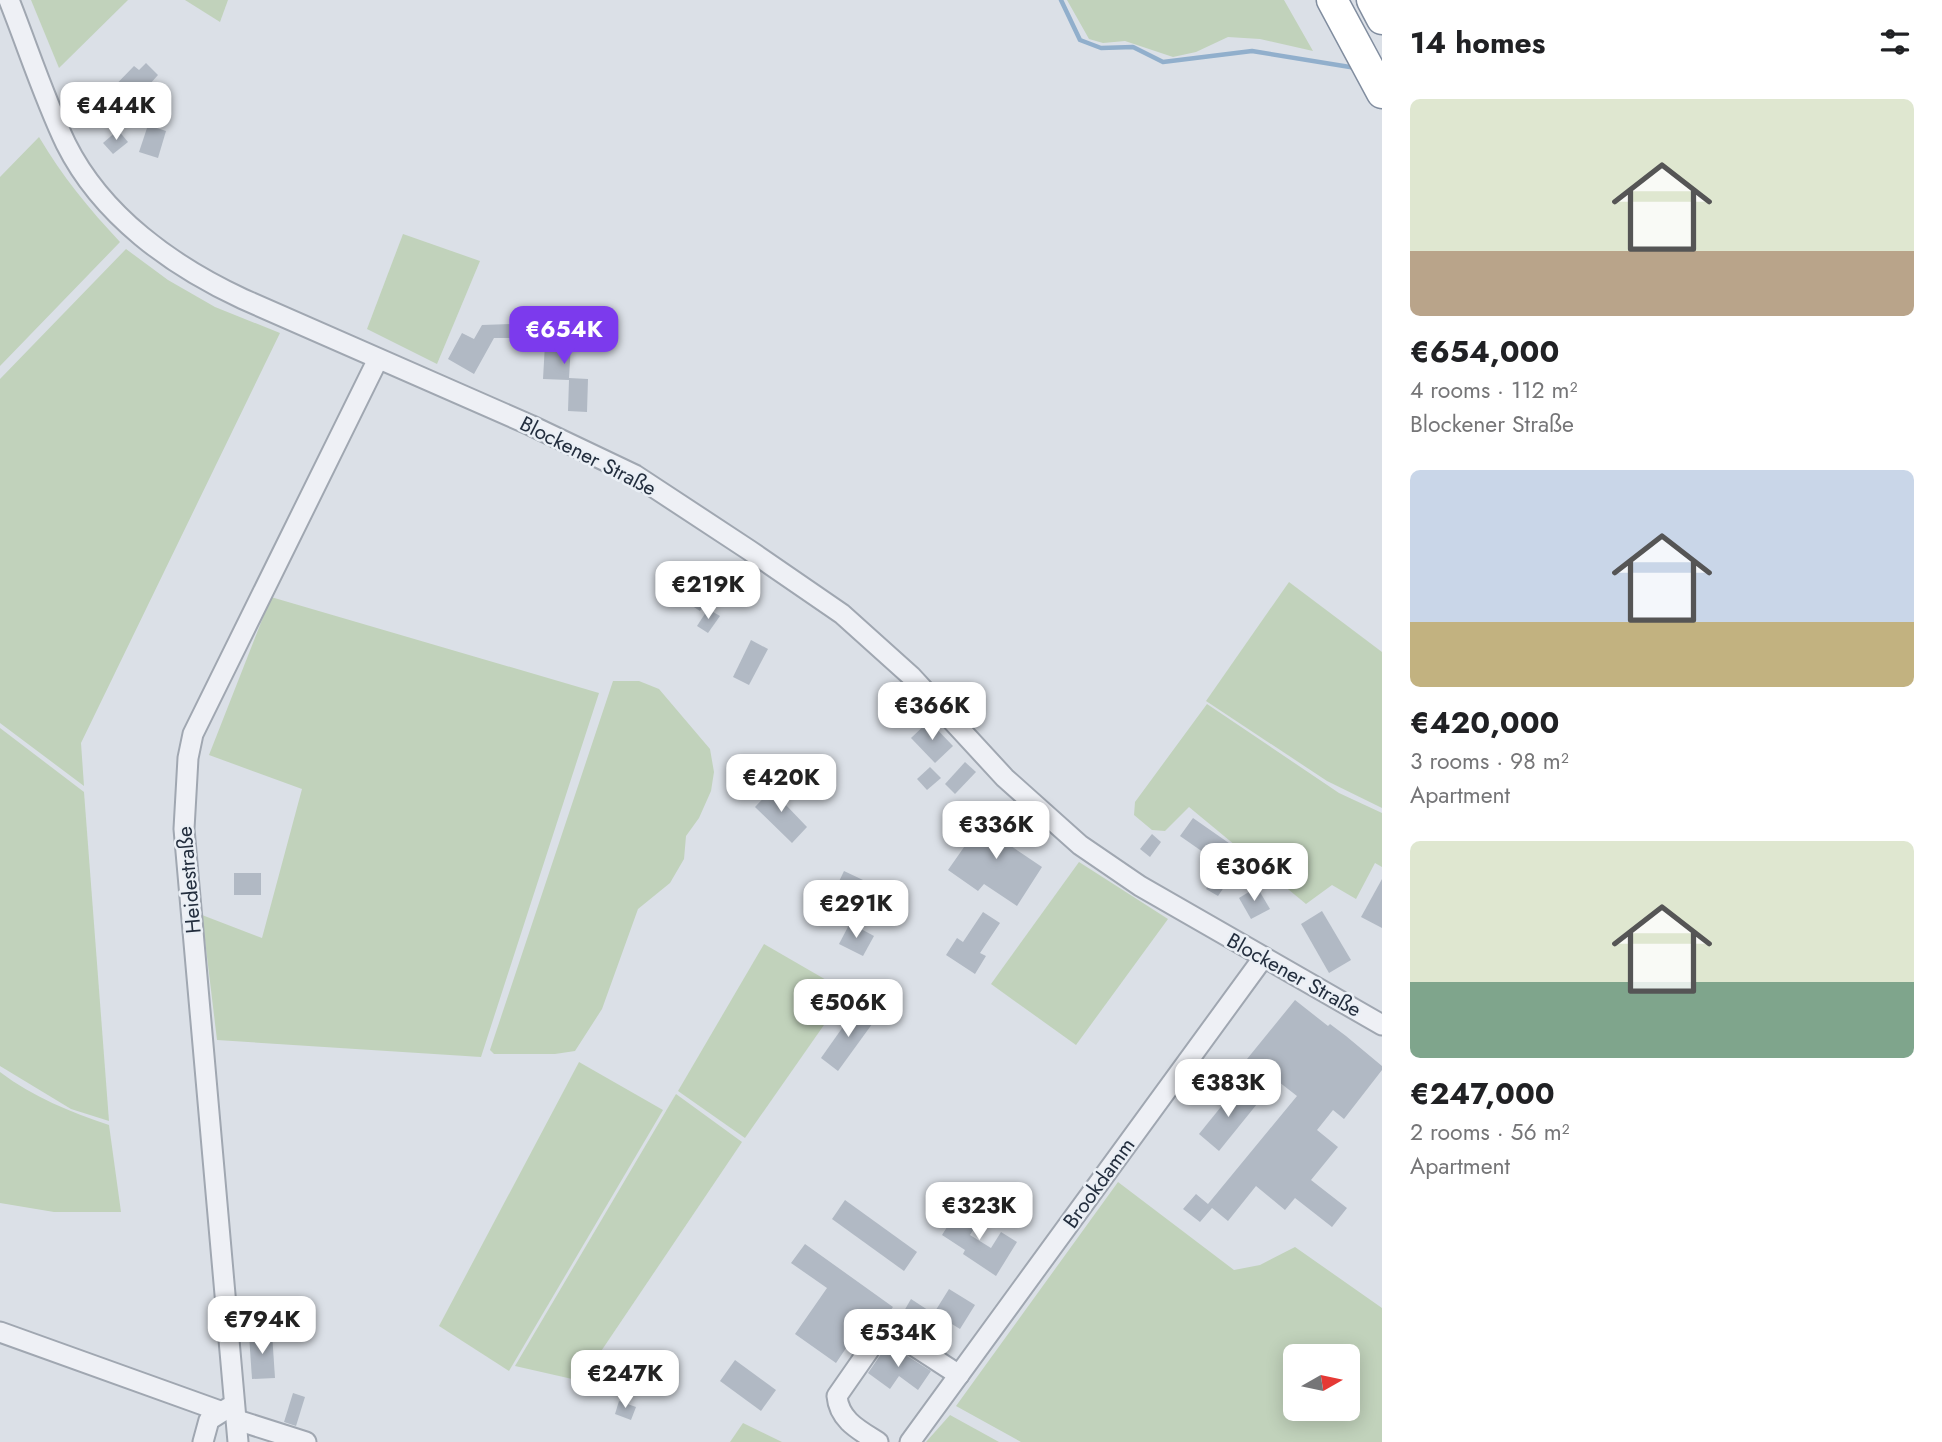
<!DOCTYPE html>
<meta charset="utf-8">
<style>
:root{--surface:#fff;--page:#f6f6f6;--text:#202124;--muted:#757577;--accent:#7c3aed}
body{margin:0;font-family:Jost,sans-serif;background:var(--page);color:var(--text);height:100vh;display:flex;flex-direction:column;font-size:26px;white-space:nowrap}
*{box-sizing:border-box;margin:0}
p{font-size:23px;color:var(--muted)}
.icon{flex:none;width:38px;height:38px;fill:none;stroke:currentColor;stroke-width:2;stroke-linecap:round;stroke-linejoin:round}
.map{position:relative;flex:1;overflow:hidden}
.drawer{display:flex;flex-direction:column;background:var(--surface);width:560px}
.drawer>*{flex:none}
.needle{width:46px;rotate:81deg}
.fabs{position:absolute;left:1283px;top:1344px;display:grid;gap:14px}
.fabs a{display:grid;place-items:center;width:77px;height:77px;border-radius:10px;background:var(--surface);box-shadow:0 4px 18px #0003;font-size:35px}
.price{position:absolute;translate:-50% -60px;padding:0 16px;border-radius:14px;background:#fff;color:#222;font-size:23px;line-height:46px;filter:drop-shadow(0 2px 4px #0008)}
.price::after{content:'';position:absolute;left:50%;top:42px;width:21px;height:16px;margin-left:-10px;background:inherit;clip-path:polygon(0 0,100% 0,50% 100%)}
.price.active{background:var(--accent);color:#fff}
ul{padding:0;list-style:none}
li{display:grid;align-content:center;gap:14px;height:371px;padding:0 28px}
li span{display:grid;place-items:center;height:217px;border-radius:10px;color:#555}
li>.icon{margin-inline-start:auto}
span .icon{width:126px;height:126px;fill:#fffc;stroke-width:1}
li b{font-size:30px}
h2{display:flex;justify-content:space-between;align-items:center;height:84px;padding:0 28px;font-size:30px}
main{display:flex;flex:1;min-height:0}
.map>svg:first-child{display:block}
.green{fill:#c1d2bb;fill-rule:evenodd}
.lines{fill:none;stroke-linecap:round;stroke-linejoin:round}
.stream{stroke:#91afcc;stroke-width:4.5}
.building{fill:#b1b9c4}
.minor-casing{stroke:#a0a7b1;stroke-width:23}
.highway-casing{stroke:#818d9f;stroke-width:33}
.minor{stroke:#eef0f5;stroke-width:19}
.highway{stroke:#fff;stroke-width:30}
.labels{text-anchor:middle;stroke-width:5;stroke-linejoin:round;paint-order:stroke}
.street-label{font-size:21px;fill:#232e3e;stroke:#eaeff5}
</style>
<main>
<div class="map">
<svg width="1382" height="1442" viewBox="0 0 1382 1442">
<rect width="100%" height="100%" fill="#dbe0e7"/>
<g class="green">
<polygon points="31,0 128,0 59,68"/>
<polygon points="185,0 228,0 220,22"/>
<polygon points="1067,0 1284,0 1313,51 1260,39 1228,37 1196,52 1173,57 1125,41 1103,43 1089,39"/>
<path d="M 39,137 C 62,176 89,209 120,242 L 0,366 L 0,177 Z"/>
<polygon points="403,234 480,261 437,364 367,329"/>
<polygon points="126,249 168,280 215,307 280,333 81,743 84,786 0,723 0,379"/>
<polygon points="1289,582 1382,652 1382,808 1327,781 1206,701"/>
<polygon points="271,597 599,693 481,1057 217,1040 202,915 262,938 302,789 209,755"/>
<polygon points="613,681 639,681 659,689 710,749 714,772 711,791 699,818 686,836 684,859 670,883 638,909 602,1009 575,1051 555,1054 494,1054 490,1050"/>
<polygon points="1207,704 1339,793 1382,813 1382,867 1375,863 1356,899 1332,885 1306,904 1189,807 1165,831 1152,830 1134,815 1135,802"/>
<polygon points="0,728 84,792 109,1121 71,1109 0,1066"/>
<polygon points="1079,862 1168,919 1076,1045 991,984"/>
<polygon points="764,944 847,992 745,1138 678,1091"/>
<polygon points="579,1062 663,1110 509,1371 439,1326"/>
<path d="M 0,1072 C 33,1097 70,1112 109,1125 L 121,1212 L 54,1212 L 0,1203 Z"/>
<polygon points="676,1094 742,1142 581,1381 515,1366"/>
<path d="M 1118,1182 L 1234,1270 L 1260,1265 L 1295,1247 L 1382,1308 L 1382,1442 L 1021,1442 L 956,1406 ZM 1295,1356 L 1348,1356 L 1348,1409 L 1295,1409 Z"/>
<polygon points="950,1415 999,1442 926,1442"/>
<polygon points="743,1423 782,1442 730,1442"/>
</g>
<g class="lines">
<polyline class="stream" points="1061,0 1080,40 1101,48 1133,47 1163,62 1252,51 1356,68"/>
</g>
<g class="building">
<polygon points="146,63 158,75 131,105 138,111 125,125 100,101 134,66 139,70"/>
<polygon points="148,125 166,131 158,158 139,152"/>
<polygon points="118,130 128,142 113,154 103,143"/>
<polygon points="513,324 513,338 494,338 474,374 448,359 462,333 474,339 482,325"/>
<polygon points="546,326 572,327 569,378 588,379 587,412 568,411 569,380 543,379"/>
<polygon points="695,576 715,589 700,611 680,598"/>
<polygon points="708,609 720,616 708,633 697,626"/>
<polygon points="751,640 768,649 749,685 733,677"/>
<polygon points="929,721 953,746 935,763 911,738"/>
<polygon points="965,762 976,772 955,794 945,784"/>
<polygon points="930,767 941,778 927,790 917,779"/>
<polygon points="776,785 789,798 784,803 807,827 792,843 755,807"/>
<polygon points="990,810 1021,832 1011,846 1042,867 1017,906 984,884 978,891 948,870"/>
<polygon points="1193,818 1246,855 1218,896 1206,889 1223,866 1180,836"/>
<polygon points="1152,834 1161,842 1150,857 1140,849"/>
<polygon points="844,871 882,889 871,911 834,892"/>
<rect x="234" y="873" width="27" height="22"/>
<polygon points="1382,879 1382,928 1361,917"/>
<polygon points="1257,887 1270,909 1251,919 1239,898"/>
<polygon points="1322,911 1351,960 1329,973 1301,924"/>
<polygon points="983,912 1000,923 980,953 986,956 975,974 946,955 957,938 963,942"/>
<polygon points="850,923 874,936 863,956 839,944"/>
<polygon points="1295,1000 1328,1026 1330,1024 1346,1036 1382,1066 1382,1070 1344,1119 1333,1110 1317,1130 1338,1147 1311,1180 1347,1208 1332,1227 1295,1198 1285,1210 1256,1186 1228,1221 1212,1208 1200,1222 1183,1209 1196,1194 1208,1204 1297,1096 1279,1082 1277,1084 1247,1059"/>
<polygon points="857,1007 875,1020 838,1071 821,1058"/>
<polygon points="1237,1087 1257,1104 1219,1151 1199,1134"/>
<polygon points="845,1200 917,1252 904,1271 832,1219"/>
<polygon points="976,1202 986,1209 970,1235 991,1248 1001,1232 1017,1242 996,1276 963,1254 965,1250 942,1235 954,1216 963,1223"/>
<polygon points="805,1244 893,1307 887,1315 879,1316 874,1322 867,1317 836,1363 795,1334 827,1288 791,1263"/>
<polygon points="949,1289 975,1305 960,1329 934,1313"/>
<polygon points="911,1299 937,1316 926,1334 900,1318"/>
<polygon points="272,1333 275,1378 252,1379 249,1335"/>
<polygon points="888,1344 931,1371 918,1390 899,1376 890,1389 868,1373"/>
<polygon points="735,1360 776,1390 761,1411 720,1381"/>
<polygon points="293,1393 305,1397 296,1426 284,1422"/>
<polygon points="619,1401 636,1407 631,1420 615,1414"/>
</g>
<g class="lines">
<g class="minor-casing">
<g id="minor">
<path d="M 9,0 C 28,48 44,98 66,144 C 102,216 172,266 243,299 L 530,425 L 635,475 L 749,550 L 842,614 L 911,676 L 1005,778 L 1080,845 L 1140,886 L 1382,1025"/>
<polyline points="0,1332 220,1411"/>
<polyline points="237,1420 306,1442"/>
<polyline points="203,1442 209,1420 228,1408"/>
<polyline points="238,1442 184,829 188,758 193,734 378,359"/>
<path d="M 878,1442 C 859,1430 839,1420 837,1396 L 885,1327 L 959,1375"/>
<polyline points="910,1442 1263,958"/>
</g>
</g>
<g class="highway-casing">
<g id="highway">
<polyline points="1332,0 1382,93"/>
<polyline points="1372,0 1382,19"/>
</g>
</g>
<use href="#minor" class="minor"/>
<use href="#highway" class="highway"/>
</g>
<g class="labels">
<g class="street-label">
<text transform="translate(588 456) rotate(27)" y="7">Blockener Straße</text>
<text transform="translate(189 880) rotate(-95)" y="7">Heidestraße</text>
<text transform="translate(1294 975) rotate(29)" y="7">Blockener Straße</text>
<text transform="translate(1099 1183) rotate(-54)" y="7">Brookdamm</text>
</g>
</g>
</svg>
<div class="fabs">
<a><svg class="needle" viewBox="-14 -14 28 28"><path d="M0-13l5 13h-10z" fill="#e53935"/><path d="M0 13l5-13h-10z" fill="#757577"/></svg></a>
</div>
<b class="price" style="left:116px;top:142px">€444K</b>
<b class="price active" style="left:564px;top:366px">€654K</b>
<b class="price" style="left:708px;top:621px">€219K</b>
<b class="price" style="left:932px;top:742px">€366K</b>
<b class="price" style="left:781px;top:814px">€420K</b>
<b class="price" style="left:996px;top:861px">€336K</b>
<b class="price" style="left:1254px;top:903px">€306K</b>
<b class="price" style="left:856px;top:940px">€291K</b>
<b class="price" style="left:848px;top:1039px">€506K</b>
<b class="price" style="left:1228px;top:1119px">€383K</b>
<b class="price" style="left:979px;top:1242px">€323K</b>
<b class="price" style="left:262px;top:1356px">€794K</b>
<b class="price" style="left:898px;top:1369px">€534K</b>
<b class="price" style="left:625px;top:1410px">€247K</b>
</div>
<section class="drawer">
<h2>14 homes<svg class="icon" aria-label="filters" viewBox="0 0 24 24"><path d="M4 7h16M4 17h16"/><circle cx="9" cy="7" r="2"/><circle cx="15" cy="17" r="2"/></svg></h2>
<ul>
<li><span style="background:linear-gradient(#dfe7d0 70%,#b9a48a 0)"><svg class="icon" aria-label="home" viewBox="0 0 24 24"><path d="M3 11l9-7 9 7M6 9v11h12V9"/></svg></span><div><b>€654,000</b><p>4 rooms · 112 m²</p><p>Blockener Straße</p></div></li>
<li><span style="background:linear-gradient(#c9d6e8 70%,#c2b280 0)"><svg class="icon" aria-label="home" viewBox="0 0 24 24"><path d="M3 11l9-7 9 7M6 9v11h12V9"/></svg></span><div><b>€420,000</b><p>3 rooms · 98 m²</p><p>Apartment</p></div></li>
<li><span style="background:linear-gradient(#dfe7d0 65%,#7fa58c 0)"><svg class="icon" aria-label="home" viewBox="0 0 24 24"><path d="M3 11l9-7 9 7M6 9v11h12V9"/></svg></span><div><b>€247,000</b><p>2 rooms · 56 m²</p><p>Apartment</p></div></li>
</ul>
</section>
</main>
